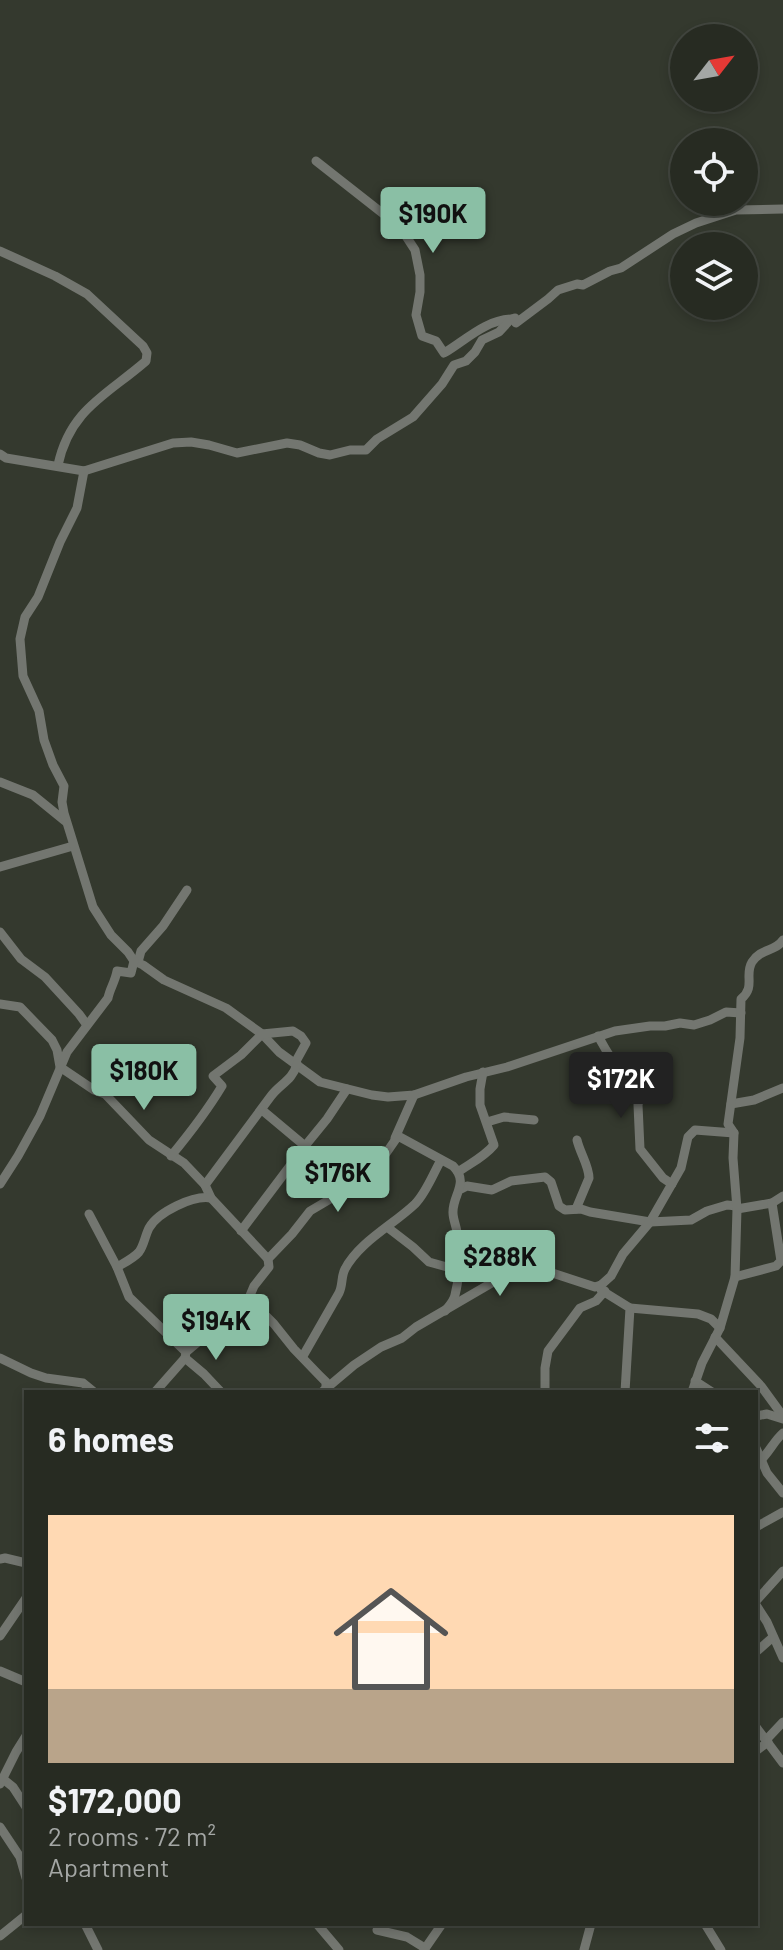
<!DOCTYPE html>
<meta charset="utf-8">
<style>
:root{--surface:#272b22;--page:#2f332a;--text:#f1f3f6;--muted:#a4a7a5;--line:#434740;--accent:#8abfa5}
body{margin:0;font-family:Barlow,sans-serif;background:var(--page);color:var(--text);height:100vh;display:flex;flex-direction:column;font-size:30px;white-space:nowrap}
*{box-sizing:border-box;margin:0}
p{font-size:26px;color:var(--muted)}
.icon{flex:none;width:44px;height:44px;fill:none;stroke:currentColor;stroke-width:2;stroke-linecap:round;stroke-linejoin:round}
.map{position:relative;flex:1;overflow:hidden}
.drawer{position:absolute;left:24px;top:1390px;width:734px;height:536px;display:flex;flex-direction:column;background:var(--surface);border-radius:0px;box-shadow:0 4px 12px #0003,0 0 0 2px var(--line)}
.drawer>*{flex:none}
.needle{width:52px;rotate:59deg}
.fabs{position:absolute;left:670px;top:24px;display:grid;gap:16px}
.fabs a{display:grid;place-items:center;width:88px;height:88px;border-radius:50%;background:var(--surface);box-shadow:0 4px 12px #0003,0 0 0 2px var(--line);font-size:40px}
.price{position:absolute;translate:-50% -68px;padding:0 18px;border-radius:8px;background:var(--accent);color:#111;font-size:26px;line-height:52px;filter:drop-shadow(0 2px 4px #0008)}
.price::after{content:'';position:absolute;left:50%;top:48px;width:24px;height:18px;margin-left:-12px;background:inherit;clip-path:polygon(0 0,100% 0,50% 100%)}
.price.current{background:#222;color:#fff}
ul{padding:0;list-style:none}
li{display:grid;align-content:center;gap:16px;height:424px;padding:0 24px}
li+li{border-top:2px solid var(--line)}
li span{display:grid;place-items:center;height:248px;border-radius:0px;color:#555}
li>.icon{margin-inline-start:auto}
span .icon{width:144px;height:144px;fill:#fffc;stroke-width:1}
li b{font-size:34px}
h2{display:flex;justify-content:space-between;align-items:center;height:96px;padding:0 24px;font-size:34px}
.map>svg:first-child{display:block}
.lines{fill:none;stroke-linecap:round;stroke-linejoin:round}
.minor{stroke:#737670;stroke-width:9}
</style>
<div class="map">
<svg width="783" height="1950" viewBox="0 0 783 1950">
<rect width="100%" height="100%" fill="#34392e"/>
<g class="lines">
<g class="minor">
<path d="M 316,161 L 400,227 L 415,250 L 420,275 L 420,292 L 416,315 L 422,336 L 436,341 L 444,353 C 466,340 485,320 512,319"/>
<path d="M 0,251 L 55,276 L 87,294 L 143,346 L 147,353 L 146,361 C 107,395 70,409 58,465"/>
<polyline points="0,454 6,458 84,471 173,443 191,442 209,445 237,453 287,443 300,445 319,453 330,455 350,450 366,450 377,439 413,417 442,384 454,365 466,361 475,352 482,340 499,332 510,320 515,318 516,323 548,299 558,290 577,284 583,285 610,271 621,268 673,234 696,223 736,210 783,209"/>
<polyline points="0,782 33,795 65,821"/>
<polyline points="0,867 73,846"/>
<polyline points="0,932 21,959 45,977 79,1014 87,1025"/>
<polyline points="134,961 143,965 164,980 226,1008 262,1034 279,1052 320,1082 372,1095 388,1097 414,1095 466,1077 507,1067 615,1031 650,1026 665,1026 680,1023 694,1025 710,1020 726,1012 741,1013"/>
<polyline points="138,962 141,951 163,926 187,890"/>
<polyline points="0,1004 20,1007 52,1040 57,1050 60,1067 94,1090 105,1094 149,1140 184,1163 205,1185 211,1198 268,1259"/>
<path d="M 598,1036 C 603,1044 607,1054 614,1061 C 623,1069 635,1070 643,1081 L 638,1105 L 640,1149 L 663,1178 L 672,1184"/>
<polyline points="731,1104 754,1100 783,1088"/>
<polyline points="487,1122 504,1117 534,1120"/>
<polyline points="395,1138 414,1095"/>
<polyline points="305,1146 327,1119 347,1089"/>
<path d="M 171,1156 C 190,1133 207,1111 222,1086 L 213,1076 L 241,1055 L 262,1034 L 293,1031 L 301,1036 L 306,1043 L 295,1063"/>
<path d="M 458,1172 C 471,1163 484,1157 494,1145 L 480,1105 L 480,1089 L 483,1072"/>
<path d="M 0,1184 L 18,1156 L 40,1116 L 67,1052 L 108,998 C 110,988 115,982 117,971 L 131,973 L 134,961 L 128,952 L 111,935 L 93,907 L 64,813 L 62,802 L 64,786 L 53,765 L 44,740 L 39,711 L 23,676 L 20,639 L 25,617 L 38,597 L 60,542 L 77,508 L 84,471"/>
<path d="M 205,1185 L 271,1096 C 281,1083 292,1081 297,1064"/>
<polyline points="461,1189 467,1186 492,1190 511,1181 545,1177 551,1182 559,1206 565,1210 581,1209 590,1212 650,1222 691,1220 707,1211 727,1205 737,1206"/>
<path d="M 576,1209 L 589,1178 C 589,1166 580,1153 577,1140"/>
<polyline points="737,1209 772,1203 783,1196"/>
<polyline points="89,1214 117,1267 129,1297 186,1352"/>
<polyline points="387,1227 413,1247 429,1262 447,1267 458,1274"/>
<polyline points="241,1231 305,1146 262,1110"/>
<path d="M 117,1267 C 124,1263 134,1258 139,1252 C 144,1245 145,1236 149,1228 C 158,1212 193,1195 211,1198"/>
<polyline points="735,1277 776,1266 781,1261 772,1203"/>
<polyline points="601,1285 611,1276 623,1254 650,1222 681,1168 688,1137 695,1130 734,1133"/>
<polyline points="246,1305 267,1317 274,1324 294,1349 319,1375 326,1382 326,1388"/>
<polyline points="630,1308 698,1314 711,1319 720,1328"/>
<polyline points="715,1337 761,1386 783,1416"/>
<path d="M 303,1356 L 339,1293 C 343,1285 341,1276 345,1269 C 359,1242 393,1225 415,1204 C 426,1193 433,1174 441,1160"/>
<polyline points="0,1358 31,1373 46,1378 83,1383 94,1392"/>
<polyline points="185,1358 204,1374 221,1392"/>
<polyline points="695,1381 712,1392"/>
<path d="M 155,1392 L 185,1358 L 186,1352 L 230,1315 L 246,1305 L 254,1286 L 269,1267 L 268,1259 L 292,1234 L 310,1211 L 354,1185 L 368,1174 L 373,1166 L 380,1162 L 398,1136 L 453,1166 C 470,1183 452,1195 453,1213 C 453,1219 456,1225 457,1232 C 460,1251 460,1276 455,1295 C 454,1301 449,1306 445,1311"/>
<polyline points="322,1392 354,1365 381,1347 402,1338 416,1327 519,1267 528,1265 595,1287 601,1285 601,1290 630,1308 625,1392"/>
<polyline points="545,1392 545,1368 548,1351 580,1308 596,1301 605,1291"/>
<path d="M 692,1392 L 702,1363 L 720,1328 L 735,1277 L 737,1209 L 733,1158 L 734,1133 L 728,1124 L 740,1038 L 741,999 C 756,987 744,975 752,962 C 761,948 775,952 783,940"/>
<polyline points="756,1416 767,1414 783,1419"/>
<polyline points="756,1448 767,1473 783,1493"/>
<path d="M 761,1460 C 770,1451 774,1441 783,1433"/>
<polyline points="756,1527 783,1512"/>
<polyline points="0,1559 5,1558 26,1563"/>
<polyline points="756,1601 783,1571"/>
<polyline points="756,1605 767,1622 783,1658"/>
<polyline points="0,1636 26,1598"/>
<polyline points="756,1652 773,1637"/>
<polyline points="0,1671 26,1682"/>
<polyline points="756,1727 783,1763"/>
<polyline points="766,1740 783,1722"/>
<polyline points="756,1751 768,1742"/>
<polyline points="3,1779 13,1787 26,1807"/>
<polyline points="0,1784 16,1752 26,1736"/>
<polyline points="0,1827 20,1857 26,1878"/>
<polyline points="85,1924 98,1950"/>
<polyline points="317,1924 339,1950"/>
<polyline points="705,1924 721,1950"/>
<polyline points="377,1930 407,1937 425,1948"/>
<polyline points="0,1936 26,1915"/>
<polyline points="424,1950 442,1924"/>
<polyline points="584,1950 591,1924"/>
</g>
</g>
</svg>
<div class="fabs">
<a><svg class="needle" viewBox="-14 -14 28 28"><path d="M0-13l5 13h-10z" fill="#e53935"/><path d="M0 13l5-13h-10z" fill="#a4a7a5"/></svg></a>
<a><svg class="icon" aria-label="locate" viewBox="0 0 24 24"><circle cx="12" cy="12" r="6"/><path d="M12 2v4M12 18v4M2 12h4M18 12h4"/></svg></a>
<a><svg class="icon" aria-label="layers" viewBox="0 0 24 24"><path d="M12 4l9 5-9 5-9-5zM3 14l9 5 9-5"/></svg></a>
</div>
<b class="price" style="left:433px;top:255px">$190K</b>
<b class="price" style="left:144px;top:1112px">$180K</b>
<b class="price current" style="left:621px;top:1120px">$172K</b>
<b class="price" style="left:338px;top:1214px">$176K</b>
<b class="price" style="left:500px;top:1298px">$288K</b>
<b class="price" style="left:216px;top:1362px">$194K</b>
<section class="drawer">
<h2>6 homes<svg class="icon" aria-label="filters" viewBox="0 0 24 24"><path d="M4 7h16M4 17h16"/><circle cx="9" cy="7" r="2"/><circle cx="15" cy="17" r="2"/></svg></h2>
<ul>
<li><span style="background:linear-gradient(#ffd9b3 70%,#b9a48a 0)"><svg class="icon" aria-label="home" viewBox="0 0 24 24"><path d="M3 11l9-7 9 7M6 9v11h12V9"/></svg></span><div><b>$172,000</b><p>2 rooms · 72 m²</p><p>Apartment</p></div></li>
</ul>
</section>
</div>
